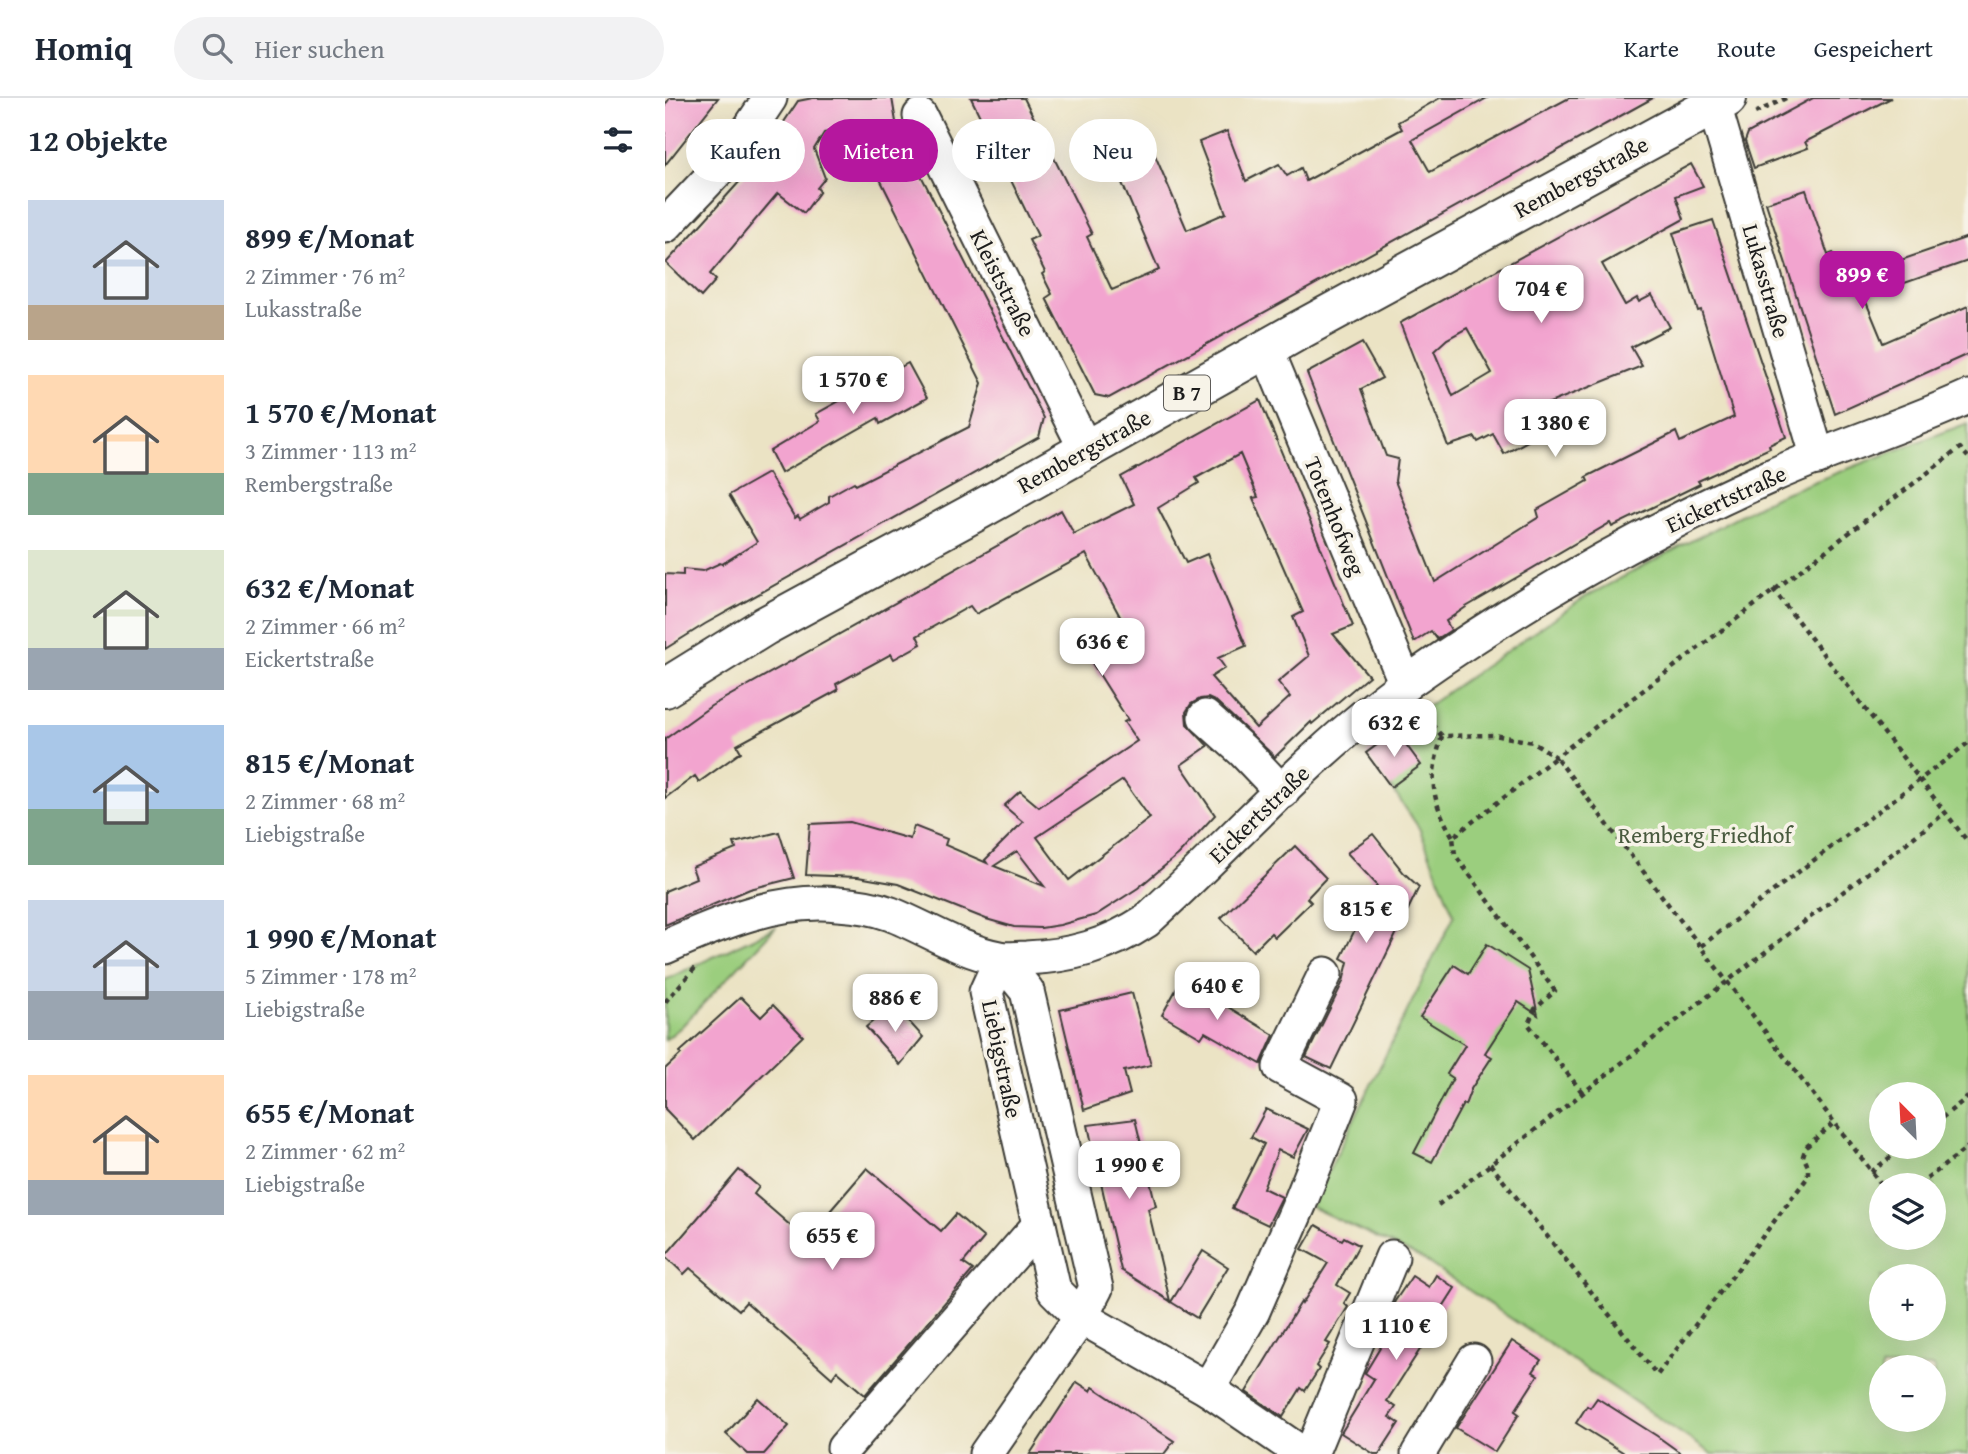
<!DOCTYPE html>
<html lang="de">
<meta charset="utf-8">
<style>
:root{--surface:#fff;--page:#f2f2f3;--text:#1f2937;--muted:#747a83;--line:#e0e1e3;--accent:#b5179e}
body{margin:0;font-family:"Gentium Book Plus",serif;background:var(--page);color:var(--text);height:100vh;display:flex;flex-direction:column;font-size:26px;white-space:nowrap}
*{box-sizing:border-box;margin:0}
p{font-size:23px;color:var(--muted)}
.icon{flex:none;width:38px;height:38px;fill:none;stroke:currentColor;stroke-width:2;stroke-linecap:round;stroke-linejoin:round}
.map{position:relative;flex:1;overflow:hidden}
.side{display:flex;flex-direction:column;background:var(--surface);width:665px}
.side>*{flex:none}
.guide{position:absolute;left:21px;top:21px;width:665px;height:63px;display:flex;gap:14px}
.needle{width:46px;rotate:336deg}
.buttons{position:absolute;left:1204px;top:984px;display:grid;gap:14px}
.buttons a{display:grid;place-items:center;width:77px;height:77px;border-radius:50%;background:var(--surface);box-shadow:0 7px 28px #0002;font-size:35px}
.price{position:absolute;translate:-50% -60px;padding:0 16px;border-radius:14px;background:#fff;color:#222;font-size:23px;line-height:46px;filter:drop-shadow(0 2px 4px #0008)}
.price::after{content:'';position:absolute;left:50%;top:42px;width:21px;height:16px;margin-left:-10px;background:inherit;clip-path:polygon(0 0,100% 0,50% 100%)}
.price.on{background:var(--accent);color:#fff}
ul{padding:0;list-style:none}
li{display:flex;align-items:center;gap:21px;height:175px;padding:0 28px}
li span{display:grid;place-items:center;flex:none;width:196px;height:140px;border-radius:0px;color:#555}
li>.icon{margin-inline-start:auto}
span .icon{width:84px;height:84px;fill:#fffc;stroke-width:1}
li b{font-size:30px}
h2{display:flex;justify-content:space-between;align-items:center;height:84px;padding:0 28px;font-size:30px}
.chip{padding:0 24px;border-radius:32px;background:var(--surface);box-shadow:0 7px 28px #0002;font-size:24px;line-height:63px}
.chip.on{background:var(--accent);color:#fff}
header{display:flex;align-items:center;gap:42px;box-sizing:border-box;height:98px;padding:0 35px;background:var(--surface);border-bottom:2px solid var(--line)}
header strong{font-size:33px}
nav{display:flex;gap:38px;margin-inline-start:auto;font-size:24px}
.search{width:490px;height:63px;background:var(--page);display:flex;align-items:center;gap:18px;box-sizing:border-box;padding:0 24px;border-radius:38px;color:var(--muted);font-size:26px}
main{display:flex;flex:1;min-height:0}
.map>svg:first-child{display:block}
.green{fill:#9bce7e;stroke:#5c754d;stroke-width:2;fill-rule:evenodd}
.building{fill:#f2a4cf;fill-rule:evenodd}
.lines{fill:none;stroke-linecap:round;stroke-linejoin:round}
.minor-casing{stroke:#3b3a35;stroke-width:37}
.major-casing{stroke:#3b3a35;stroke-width:42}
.path{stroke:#3b3a35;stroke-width:4.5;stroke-dasharray:5 5;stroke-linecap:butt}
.minor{stroke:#fff;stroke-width:33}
.major{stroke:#fff;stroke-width:38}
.labels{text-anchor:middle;stroke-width:7;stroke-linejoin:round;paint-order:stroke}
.shield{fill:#f7f3e8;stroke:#5e5c59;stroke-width:2}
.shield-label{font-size:21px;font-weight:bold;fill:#1c1c1c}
.street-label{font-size:23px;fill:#1c1c1c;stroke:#f7f3e8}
.park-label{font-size:23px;fill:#485a3e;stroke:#f7f3e8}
</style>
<header>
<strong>Homiq</strong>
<div class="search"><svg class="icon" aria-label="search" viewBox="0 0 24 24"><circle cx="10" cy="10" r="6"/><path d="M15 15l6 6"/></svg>Hier suchen</div>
<nav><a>Karte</a><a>Route</a><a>Gespeichert</a></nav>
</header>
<main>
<section class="side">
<h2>12 Objekte<svg class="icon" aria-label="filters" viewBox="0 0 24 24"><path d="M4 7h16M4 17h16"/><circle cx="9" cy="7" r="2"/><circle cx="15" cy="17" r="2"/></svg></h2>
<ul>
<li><span style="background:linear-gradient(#c9d6e8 75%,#b9a48a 0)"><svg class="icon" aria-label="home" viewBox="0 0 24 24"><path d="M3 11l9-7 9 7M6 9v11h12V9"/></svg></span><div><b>899 €/Monat</b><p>2 Zimmer · 76 m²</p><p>Lukasstraße</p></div></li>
<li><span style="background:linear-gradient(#ffd9b3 70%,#7fa58c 0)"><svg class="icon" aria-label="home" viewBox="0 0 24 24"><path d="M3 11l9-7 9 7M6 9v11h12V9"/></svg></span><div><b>1 570 €/Monat</b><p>3 Zimmer · 113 m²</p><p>Rembergstraße</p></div></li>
<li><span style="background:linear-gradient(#dfe7d0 70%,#9aa5b1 0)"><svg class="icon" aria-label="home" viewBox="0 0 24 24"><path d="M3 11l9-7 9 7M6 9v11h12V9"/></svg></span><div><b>632 €/Monat</b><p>2 Zimmer · 66 m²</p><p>Eickertstraße</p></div></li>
<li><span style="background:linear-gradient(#a9c7e8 60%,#7fa58c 0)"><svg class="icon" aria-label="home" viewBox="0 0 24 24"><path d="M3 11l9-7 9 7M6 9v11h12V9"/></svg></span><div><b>815 €/Monat</b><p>2 Zimmer · 68 m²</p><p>Liebigstraße</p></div></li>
<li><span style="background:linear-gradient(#c9d6e8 65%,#9aa5b1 0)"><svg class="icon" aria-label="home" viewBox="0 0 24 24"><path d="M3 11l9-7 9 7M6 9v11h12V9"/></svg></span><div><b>1 990 €/Monat</b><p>5 Zimmer · 178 m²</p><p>Liebigstraße</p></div></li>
<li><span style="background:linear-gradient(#ffd9b3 75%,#9aa5b1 0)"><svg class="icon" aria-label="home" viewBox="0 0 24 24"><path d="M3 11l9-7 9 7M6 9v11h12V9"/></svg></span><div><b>655 €/Monat</b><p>2 Zimmer · 62 m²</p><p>Liebigstraße</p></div></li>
</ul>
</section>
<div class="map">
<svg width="1303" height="1356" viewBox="0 0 1303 1356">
<rect width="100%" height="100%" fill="#f7f3e8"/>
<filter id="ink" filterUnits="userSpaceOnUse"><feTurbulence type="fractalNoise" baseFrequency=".0143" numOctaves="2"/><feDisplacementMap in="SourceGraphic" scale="14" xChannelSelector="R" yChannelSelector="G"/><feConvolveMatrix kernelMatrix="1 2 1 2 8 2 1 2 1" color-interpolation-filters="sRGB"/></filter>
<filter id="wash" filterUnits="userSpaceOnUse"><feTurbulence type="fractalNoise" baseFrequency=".00686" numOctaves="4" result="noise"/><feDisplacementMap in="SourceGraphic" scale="28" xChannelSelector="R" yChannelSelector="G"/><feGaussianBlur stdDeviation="1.57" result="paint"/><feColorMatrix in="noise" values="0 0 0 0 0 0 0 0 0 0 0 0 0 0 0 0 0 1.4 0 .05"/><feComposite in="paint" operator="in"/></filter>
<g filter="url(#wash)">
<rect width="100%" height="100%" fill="#ebe3c4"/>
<g class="green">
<path d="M 1303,325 L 1303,1356 L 1047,1356 L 756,1160 L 646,1109 L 789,818 L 754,730 L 726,689 L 731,633 L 755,613 L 920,499 L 1109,399 ZM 1216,996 L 1269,996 L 1269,1048 L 1216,1048 ZM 1216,1087 L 1269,1087 L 1269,1139 L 1216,1139 ZM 1216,1178 L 1269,1178 L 1269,1230 L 1216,1230 ZM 1216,1269 L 1269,1269 L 1269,1321 L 1216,1321 Z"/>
<polygon points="111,829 16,929 0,942 0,882"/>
</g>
<g id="blocks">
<g class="building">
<polygon points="5,0 53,0 0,67 0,7"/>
<polygon points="148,0 227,0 232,30 379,320 374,339 40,526 0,551 0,476 18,477 18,471 38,473 55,465 57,466 92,444 64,397 103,375 130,420 133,418 135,421 164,404 164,398 189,384 191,387 304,329 317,285 189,29 159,35 149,51 160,80 152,90 155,93 139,115 113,95 45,176 51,182 36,199 1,165 76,82 101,51 133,3"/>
<polygon points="306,0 359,0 427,136 422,139 447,192 494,172 446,59 484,43 522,132 561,115 534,44 562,33 581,83 614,66 622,78 636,70 641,83 737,31 733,24 775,0 822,0 747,42 765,74 904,0 988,0 444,300 430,297 381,200 387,196 377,176 380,174 364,142 373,138"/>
<polygon points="1148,0 1226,0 1140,44 1143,50 1089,70 1080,43 1083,35"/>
<path d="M 1026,66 L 1038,88 L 1011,98 L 1019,121 L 937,166 L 960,207 L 972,200 L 974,204 L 987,197 L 1005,229 L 966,249 L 977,268 L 882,306 L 892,327 L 839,356 L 828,336 L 813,344 L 810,339 L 783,348 L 735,225 ZM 802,230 L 827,275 L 788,298 L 769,253 L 782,241 Z"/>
<polygon points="1141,92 1163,157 1168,155 1178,182 1303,139 1303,163 1199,199 1218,245 1303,208 1303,256 1170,316 1101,105"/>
<polygon points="1048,122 1121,339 1104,347 1105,350 1033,383 1035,386 947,429 945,425 801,509 781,523 786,532 772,541 766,533 749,544 642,275 697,245 717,280 696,291 721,358 733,361 730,383 770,484 874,419 872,412 923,383 921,379 1011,334 1015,344 1069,319 1036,212 1033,213 1008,135"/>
<polygon points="243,265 262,300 215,326 213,320 116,375 105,353 155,323 151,316"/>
<path d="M 595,302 L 688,528 L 668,536 L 704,578 L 647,626 L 646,624 L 610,659 L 552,604 L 543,600 L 535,601 L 526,606 L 521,614 L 522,626 L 543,648 L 516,667 L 550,717 L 514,756 L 473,790 L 431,817 L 395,827 L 376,830 L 349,829 L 321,821 L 233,786 L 193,779 L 141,777 L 145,726 L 185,724 L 245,741 L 249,728 L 282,741 L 280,747 L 322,765 L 320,762 L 358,724 L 339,708 L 355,693 L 374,709 L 472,643 L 459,624 L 463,622 L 417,549 L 458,524 L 421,456 L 311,516 L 305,508 L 252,538 L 256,546 L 229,561 L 226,556 L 171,586 L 173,592 L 72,647 L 76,654 L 34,684 L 30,678 L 0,700 L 0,641 L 46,608 L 396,412 L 409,436 L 469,406 L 456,379 ZM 575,356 L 593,399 L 588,400 L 638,514 L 628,519 L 644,558 L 613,584 L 625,599 L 591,630 L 546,579 L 560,570 L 553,560 L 581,548 L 542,456 L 521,465 L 493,410 L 534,385 L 531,380 ZM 458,682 L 485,720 L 404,782 L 372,739 ZM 352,753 L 379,788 L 329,768 Z"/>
<polygon points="731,633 756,667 726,689 701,655"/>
<polygon points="114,734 129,780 85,791 0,827 0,793 31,780 27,769 71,751 69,745"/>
<polygon points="708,736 739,775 754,789 666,971 641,959 678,884 683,864 676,860 712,787 682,755"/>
<polygon points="630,748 661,780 642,800 646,804 610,839 606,835 588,853 556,820"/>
<polygon points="822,846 863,872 873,917 853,904 820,955 827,959 806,991 800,1007 798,1006 767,1064 749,1055 788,980 782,976 800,947 755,919 789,867 803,876"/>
<polygon points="517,881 609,937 596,966 540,934 536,940 497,917"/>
<polygon points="467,895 486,967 459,973 465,996 419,1012 395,912"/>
<polygon points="76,899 96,919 108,907 138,938 30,1042 0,1011 0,971 16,956 15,954"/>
<polygon points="228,906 258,939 235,967 201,929"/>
<polygon points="601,1011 643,1031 628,1059 613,1052 598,1090 617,1099 603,1127 567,1110 599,1046 586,1039"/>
<polygon points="470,1021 491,1108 483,1111 505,1203 456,1172 427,1046 423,1027"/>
<polygon points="202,1070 276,1133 291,1116 319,1140 298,1165 308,1172 200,1297 172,1273 167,1280 81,1204 74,1212 25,1170 19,1176 0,1158 74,1072 94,1089 89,1096 141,1141"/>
<polygon points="651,1127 677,1142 679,1139 694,1147 672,1187 685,1195 679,1205 683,1209 661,1244 665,1246 651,1268 654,1271 640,1293 636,1290 618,1319 581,1294 636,1204 637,1206 663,1165 637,1151"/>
<polygon points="538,1153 563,1169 532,1220 506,1204"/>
<polygon points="771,1177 790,1190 753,1248 756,1250 722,1303 731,1309 724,1319 734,1325 714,1356 709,1356 676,1335 709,1281 700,1275 736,1215 727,1209 730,1203 747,1178 764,1189"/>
<polygon points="847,1243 876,1262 868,1274 873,1277 850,1313 854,1316 830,1354 791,1330"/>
<polygon points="412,1284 426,1293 428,1289 509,1343 499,1356 365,1356"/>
<polygon points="93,1300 124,1328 99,1356 83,1356 61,1336"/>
<polygon points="932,1300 992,1338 1017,1356 961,1356 911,1325 922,1308 925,1310"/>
</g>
</g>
</g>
<g filter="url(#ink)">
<use href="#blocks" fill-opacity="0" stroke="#3b3a35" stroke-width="2"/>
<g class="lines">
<g class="minor-casing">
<g id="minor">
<polyline points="1049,7 1153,360"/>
<polyline points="255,18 421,352"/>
<polyline points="0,128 67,57 105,0"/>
<polyline points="601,250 741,586"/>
<polyline points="540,619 578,653 617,694"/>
<path d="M 0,849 C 54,825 113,800 173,806 C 190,807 210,810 226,816 C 261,830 296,853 334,860 C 342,862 352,860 361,860 C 406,858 443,848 481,823 C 568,744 647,653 743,584 C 857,504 979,434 1106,378 C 1171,349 1239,328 1303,299"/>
<polyline points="336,861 321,894 389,1192 416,1219 543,1291 638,1356"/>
<polyline points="543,1291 588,1213 635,1105 676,1002 615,969 660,876"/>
<polyline points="179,1350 374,1127"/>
<polyline points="321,1356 416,1219 431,1190 362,893 336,861"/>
<polyline points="646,1356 727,1159"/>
<polyline points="753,1356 809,1263"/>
</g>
</g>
<g class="major-casing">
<polyline id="major" points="0,590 100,528 314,412 631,234 1062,0"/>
</g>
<g class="path">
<polyline points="1090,15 1121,0"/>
<polyline points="1108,491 1303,744"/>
<polyline points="754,612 777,638 829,637 868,644 891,659 1295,350 1303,359"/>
<path d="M 777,638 C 764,681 765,700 788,739"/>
<polyline points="1036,848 1303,645"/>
<polyline points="0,904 31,869"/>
<polyline points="917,994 863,926 870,911 890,893 790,757 788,739 891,659 1217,1087"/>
<polyline points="1269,1026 1303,999"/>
<polyline points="825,1066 992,1277 1143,1079 1143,1068 1138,1058 1141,1049 1170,1024"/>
<polyline points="1206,1074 1240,1048"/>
<polyline points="1254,1087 1303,1049"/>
<polyline points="773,1107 1280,715"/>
</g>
<use href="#minor" class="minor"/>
<use href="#major" class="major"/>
</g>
</g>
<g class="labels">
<rect class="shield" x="499" y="277.5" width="46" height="35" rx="5"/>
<g class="shield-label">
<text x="522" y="302">B 7</text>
</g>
<g class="street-label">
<text transform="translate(916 79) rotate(-28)" y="8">Rembergstraße</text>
<text transform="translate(1101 183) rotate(74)" y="8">Lukasstraße</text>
<text transform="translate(338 185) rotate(63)" y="8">Kleiststraße</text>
<text transform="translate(419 353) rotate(-29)" y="8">Rembergstraße</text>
<text transform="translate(1061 401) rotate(-25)" y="8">Eickertstraße</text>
<text transform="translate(670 418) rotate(68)" y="8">Totenhofweg</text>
<text transform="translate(594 716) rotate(-44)" y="8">Eickertstraße</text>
<text transform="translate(337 961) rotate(78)" y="8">Liebigstraße</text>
</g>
<g class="park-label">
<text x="1040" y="745">Remberg Friedhof</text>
</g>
</g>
</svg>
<div class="buttons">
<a><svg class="needle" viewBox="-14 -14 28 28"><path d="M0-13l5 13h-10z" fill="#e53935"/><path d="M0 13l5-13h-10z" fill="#747a83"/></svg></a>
<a><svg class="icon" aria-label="layers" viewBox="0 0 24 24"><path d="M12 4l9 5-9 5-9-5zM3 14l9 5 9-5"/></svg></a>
<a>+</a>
<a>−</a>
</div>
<b class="price on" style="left:1197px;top:213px">899 €</b>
<b class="price" style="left:876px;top:227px">704 €</b>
<b class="price" style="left:188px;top:318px">1 570 €</b>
<b class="price" style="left:890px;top:361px">1 380 €</b>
<b class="price" style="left:437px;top:580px">636 €</b>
<b class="price" style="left:729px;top:661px">632 €</b>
<b class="price" style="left:701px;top:847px">815 €</b>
<b class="price" style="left:552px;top:924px">640 €</b>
<b class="price" style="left:230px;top:936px">886 €</b>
<b class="price" style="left:464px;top:1103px">1 990 €</b>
<b class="price" style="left:167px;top:1174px">655 €</b>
<b class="price" style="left:731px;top:1264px">1 110 €</b>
<div class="guide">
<a class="chip">Kaufen</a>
<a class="chip on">Mieten</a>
<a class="chip">Filter</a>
<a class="chip">Neu</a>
</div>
</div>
</main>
